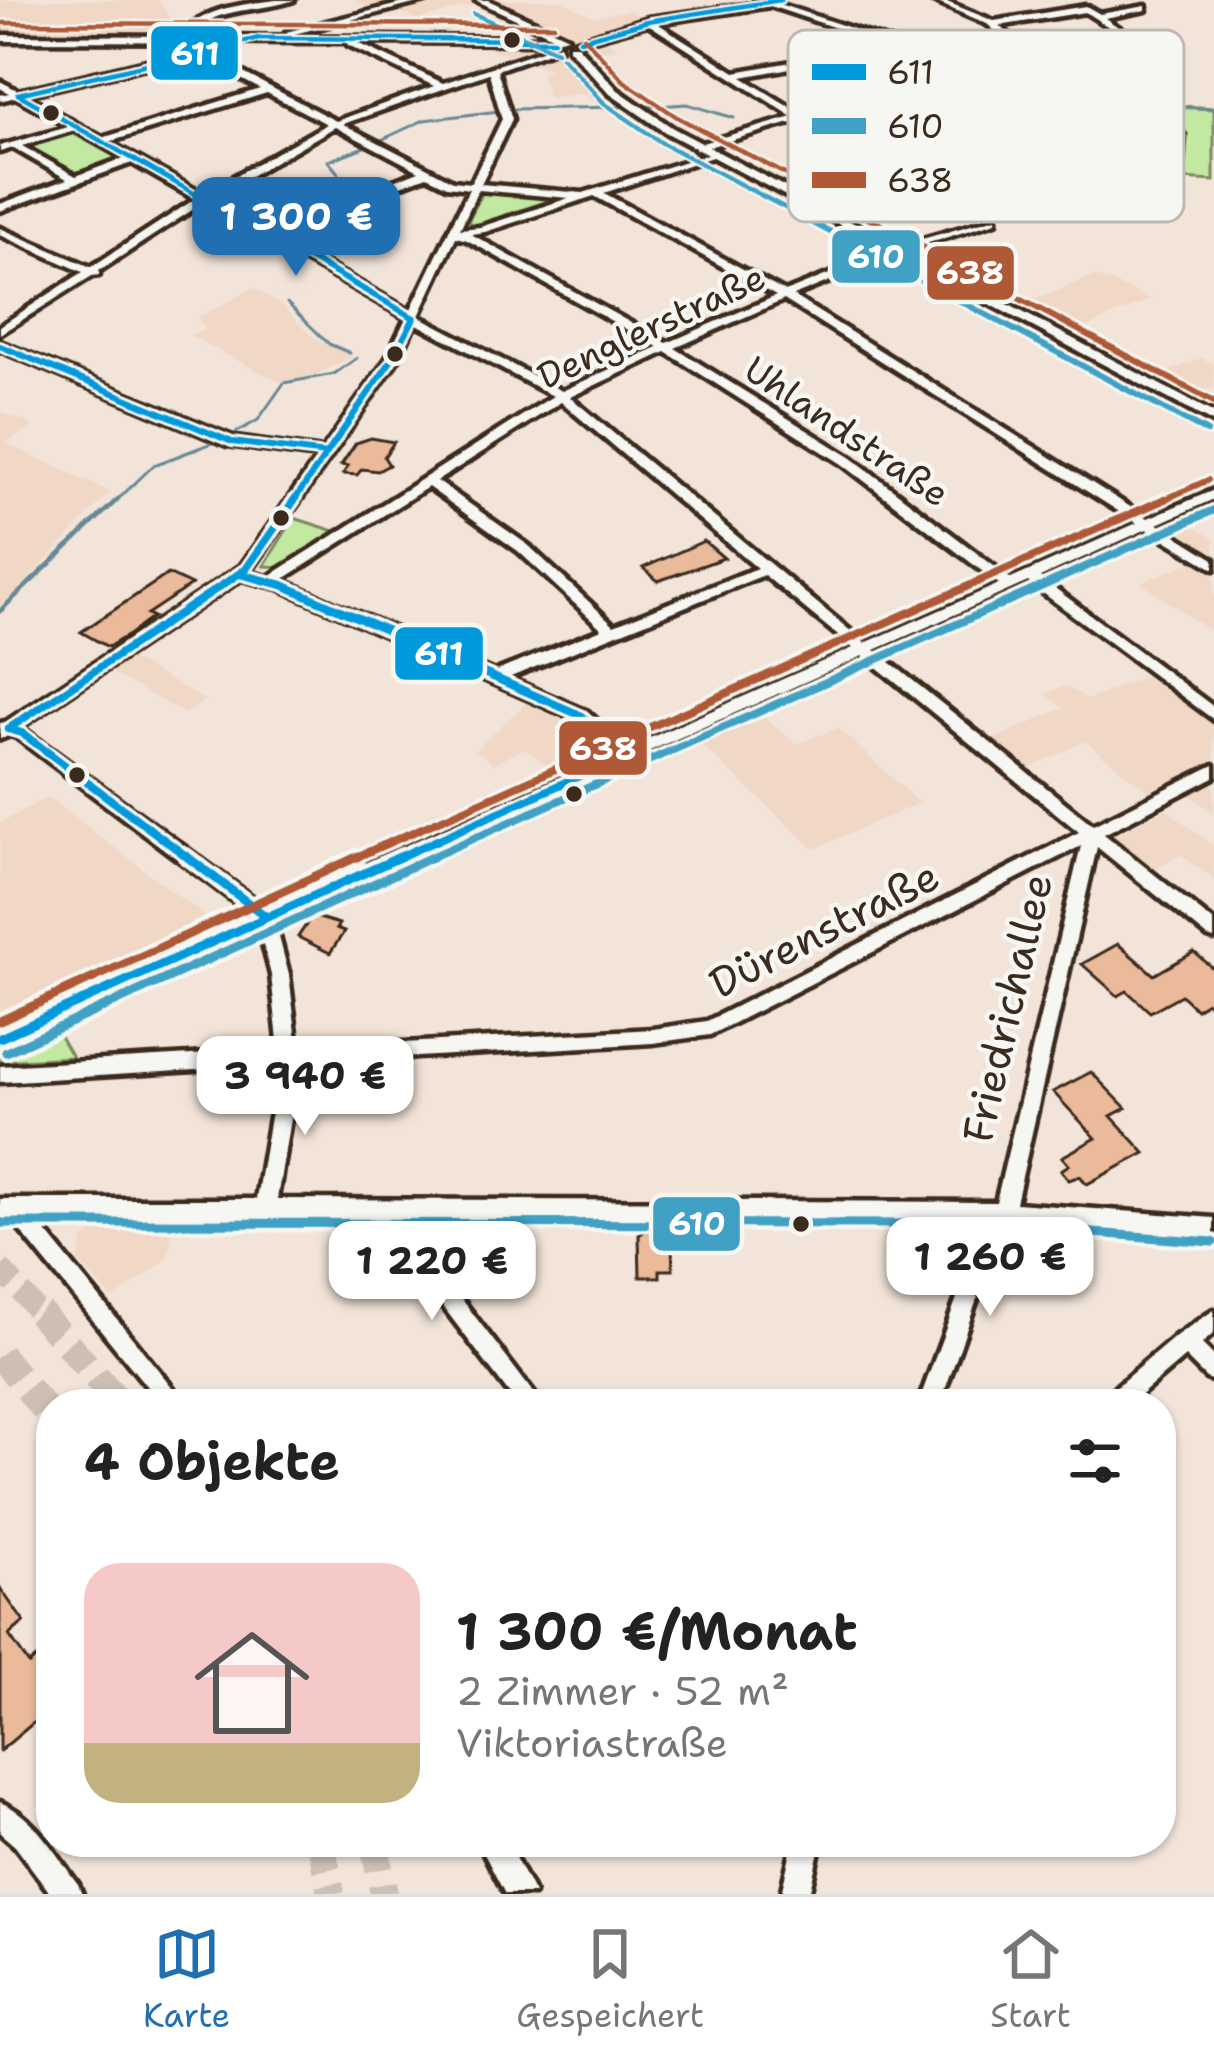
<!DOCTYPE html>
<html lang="de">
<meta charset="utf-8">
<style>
:root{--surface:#fff;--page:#f2f2f2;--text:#222;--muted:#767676;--line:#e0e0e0;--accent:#1f6fb2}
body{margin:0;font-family:"Shantell Sans",sans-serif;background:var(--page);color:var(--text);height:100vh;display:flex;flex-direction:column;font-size:45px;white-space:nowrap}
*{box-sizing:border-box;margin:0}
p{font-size:39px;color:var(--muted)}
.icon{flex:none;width:66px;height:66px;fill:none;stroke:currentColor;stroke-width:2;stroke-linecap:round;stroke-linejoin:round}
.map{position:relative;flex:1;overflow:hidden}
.side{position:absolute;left:36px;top:1389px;width:1140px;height:468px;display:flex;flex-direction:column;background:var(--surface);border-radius:48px;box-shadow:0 3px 9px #0004}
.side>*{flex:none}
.price{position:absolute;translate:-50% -102px;padding:0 27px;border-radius:24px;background:#fff;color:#222;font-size:39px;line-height:78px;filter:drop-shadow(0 3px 6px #0008)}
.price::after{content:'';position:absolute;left:50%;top:72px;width:36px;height:27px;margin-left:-18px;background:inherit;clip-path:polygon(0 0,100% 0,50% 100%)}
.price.current{background:var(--accent);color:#fff}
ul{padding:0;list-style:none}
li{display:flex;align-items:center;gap:36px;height:300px;padding:0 48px}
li+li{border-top:3px solid var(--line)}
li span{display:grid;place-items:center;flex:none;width:336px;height:240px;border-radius:36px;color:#555}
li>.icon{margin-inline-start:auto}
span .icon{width:144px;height:144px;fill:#fffc;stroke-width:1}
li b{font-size:51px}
h2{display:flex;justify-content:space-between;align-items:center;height:144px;padding:0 48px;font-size:51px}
.tabs{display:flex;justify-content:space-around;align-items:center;height:168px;border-top:3px solid var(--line);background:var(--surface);font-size:33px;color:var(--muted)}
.tabs a{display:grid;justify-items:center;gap:6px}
.tabs .current{color:var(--accent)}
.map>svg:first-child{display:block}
.built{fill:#f0d7c6}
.green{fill:#c2e8a2;stroke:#7e8960;stroke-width:3}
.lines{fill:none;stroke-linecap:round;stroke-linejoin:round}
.stream-far1{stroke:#678895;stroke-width:3}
.stream{stroke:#678895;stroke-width:4.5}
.building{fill:#eaba9b;stroke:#3b2a1e;stroke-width:3}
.major-tunnel-far1{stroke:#cdbfb3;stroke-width:22;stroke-dasharray:22 10;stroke-linecap:butt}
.major-tunnel{stroke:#cdbfb3;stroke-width:28;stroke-dasharray:28 15;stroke-linecap:butt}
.minor-casing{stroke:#3b2a1e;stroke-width:9}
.major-casing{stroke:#3b2a1e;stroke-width:9}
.minor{fill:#f6f6f2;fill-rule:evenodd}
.major{fill:#f6f6f2;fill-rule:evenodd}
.bus-1-far3-casing{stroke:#f6f6f2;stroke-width:9}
.bus-1-far2-casing{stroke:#f6f6f2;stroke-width:12}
.bus-1-far1-casing{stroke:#f6f6f2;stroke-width:15}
.bus-1-casing{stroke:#f6f6f2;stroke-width:18}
.bus-2-far3-casing{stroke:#f6f6f2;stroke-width:9}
.bus-2-far2-casing{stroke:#f6f6f2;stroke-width:12}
.bus-2-far1-casing{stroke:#f6f6f2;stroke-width:15}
.bus-2-casing{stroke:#f6f6f2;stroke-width:18}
.bus-3-far3-casing{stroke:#f6f6f2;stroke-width:9}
.bus-3-far2-casing{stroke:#f6f6f2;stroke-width:12}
.bus-3-far1-casing{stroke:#f6f6f2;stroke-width:15}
.bus-3-casing{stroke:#f6f6f2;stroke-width:18}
.bus-1-far3{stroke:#0099dc;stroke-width:4.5}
.bus-1-far2{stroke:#0099dc;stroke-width:6}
.bus-1-far1{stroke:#0099dc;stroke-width:8}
.bus-1{stroke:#0099dc;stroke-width:9}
.bus-2-far3{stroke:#40a1c5;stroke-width:4.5}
.bus-2-far2{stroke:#40a1c5;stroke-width:6}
.bus-2-far1{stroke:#40a1c5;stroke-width:8}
.bus-2{stroke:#40a1c5;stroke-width:9}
.bus-3-far3{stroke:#af5936;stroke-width:4.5}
.bus-3-far2{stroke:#af5936;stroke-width:6}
.bus-3-far1{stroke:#af5936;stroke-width:8}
.bus-3{stroke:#af5936;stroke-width:9}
.bus-dot{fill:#3b2a1e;stroke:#f6f6f2;stroke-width:4.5}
.labels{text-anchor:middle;stroke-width:9;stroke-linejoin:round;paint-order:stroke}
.far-street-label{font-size:36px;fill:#3b2a1e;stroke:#f6f6f2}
.street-label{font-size:42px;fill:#3b2a1e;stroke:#f6f6f2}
.key{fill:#f6f6f2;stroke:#beb9b2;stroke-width:3}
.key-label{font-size:33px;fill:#3b2a1e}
.line-badge{stroke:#f6f6f2;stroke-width:4.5}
.badge-label{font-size:33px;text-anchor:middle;font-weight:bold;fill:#fff}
</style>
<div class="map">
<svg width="1214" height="1894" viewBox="0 0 1214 1894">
<rect width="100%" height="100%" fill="#f2e4d8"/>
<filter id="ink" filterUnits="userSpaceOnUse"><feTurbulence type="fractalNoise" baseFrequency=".00833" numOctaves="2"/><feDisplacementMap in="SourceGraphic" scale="24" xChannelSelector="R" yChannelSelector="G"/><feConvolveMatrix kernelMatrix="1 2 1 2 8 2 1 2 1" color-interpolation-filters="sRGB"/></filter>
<g filter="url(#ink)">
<g class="built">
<polygon points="0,0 158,0 178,30 172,34 0,33"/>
<polygon points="354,0 560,0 595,17 629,10 649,23 602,37 617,48 588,53 628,97 590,99 583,93 549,98 541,75 551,70 476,44 540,44 551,35 480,3 417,20 395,10 381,14"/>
<polygon points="1095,276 1151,299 1066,336 1013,308"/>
<polygon points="254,288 282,306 314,338 354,356 309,378 280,382 190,336 205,329 197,318"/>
<polygon points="1202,358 1214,365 1214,387 1184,398 1149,379"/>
<polygon points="0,411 34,426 5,443 110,492 0,609"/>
<polygon points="1181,517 1214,539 1214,634 1141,583 1209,554 1168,527"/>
<polygon points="128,657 205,700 185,714 107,670"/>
<polygon points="1158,671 1214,715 1214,770 1203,776 1214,785 1214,813 1181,788 1158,799 1085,741 1019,773 984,744 1064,708 1046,694 1066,686 1088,700"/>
<polygon points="527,702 577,724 605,753 559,774 523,748 494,764 475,750"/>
<polygon points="754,710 797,744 838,728 919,803 814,849 691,735"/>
<polygon points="48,797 210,920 210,926 0,1024 0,823"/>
<polygon points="1166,809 1214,846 1214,879 1181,855 1149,872 1108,839"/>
<polygon points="106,1224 175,1224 167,1259 113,1299 78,1261 83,1239"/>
</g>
<g class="green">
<polygon points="1149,104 1214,108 1214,181 1181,179 1185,136"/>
<polygon points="72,133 120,159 73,174 28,145"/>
<polygon points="484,190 560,197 475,225 468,221"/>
<polygon points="294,518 338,532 282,567 264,566"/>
<polygon points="54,1026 72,1057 0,1061 0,1051"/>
</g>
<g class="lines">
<g class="stream-far1">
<polyline points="1153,106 1214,109"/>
<polyline points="642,107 687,104 734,118"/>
<polyline points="515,109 621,107"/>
<polyline points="795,128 835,129 854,118 891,113 922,118 940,130 956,155 1014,141 1083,173 1096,160 1135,143 1079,114 1080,106 1129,104"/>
<polyline points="379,141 424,120 499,111"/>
<polyline points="303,209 302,202 310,193 338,187 339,174 328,161 364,147"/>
<polyline points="287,303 329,344 350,353"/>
<polyline points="234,434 258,420 284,383 334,374 357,358"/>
<polyline points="115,502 154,465 215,442"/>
</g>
<polyline class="stream" points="0,611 118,499"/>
</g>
<g class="building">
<polygon points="371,438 394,442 384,457 389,465 378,471 362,469 357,475 343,474 348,466 341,465 356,443"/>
<polygon points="704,541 724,558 658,581 643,568"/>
<polygon points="168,574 191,585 147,614 153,617 130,634 108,647 81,632"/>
<polygon points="312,916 339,924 336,929 344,932 330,953 298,937"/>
<polygon points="1118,944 1154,975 1194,952 1214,969 1214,1008 1207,1002 1196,1009 1181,995 1150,1012 1127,991 1118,996 1082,964"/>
<polygon points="1091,1072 1126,1108 1111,1116 1145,1153 1087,1184 1080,1176 1069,1180 1061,1170 1069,1165 1062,1157 1096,1138 1053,1092"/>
<polygon points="645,1231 681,1232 681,1247 672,1247 673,1270 660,1270 660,1277 640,1277 639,1235"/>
<polygon points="0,1588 24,1622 9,1635 29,1664 41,1654 51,1669 51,1708 0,1751"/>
</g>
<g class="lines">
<polyline class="major-tunnel-far1" points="0,1268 41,1315"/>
<g class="major-tunnel">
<polyline points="39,1312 120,1404"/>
<polyline points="0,1355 51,1417"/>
<polyline points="321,1842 331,1894"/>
<polyline points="374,1842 384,1894"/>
</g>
<g class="minor-casing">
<g id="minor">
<path d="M 276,0 L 294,0 C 259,13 216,5 189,36 L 557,38 L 554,43 L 356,42 L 443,83 L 560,44 L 560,48 L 497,70 L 512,119 L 481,184 L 583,193 L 715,152 L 715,156 L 604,193 L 785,292 L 901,245 L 996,218 L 996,222 L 909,249 L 793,296 L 1148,518 L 1214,490 L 1214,499 L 1158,524 L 1214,559 L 1214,569 L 1147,529 L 1040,577 L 1214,707 L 1214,720 L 1028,582 L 875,650 L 1093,825 L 1214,765 L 1214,777 L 1104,834 L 1214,922 L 1214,939 L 1208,937 L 1097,847 L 1016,1203 L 1214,1218 L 1214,1236 L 1008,1220 L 1002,1229 L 940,1404 L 918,1404 L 986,1219 L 399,1217 L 542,1404 L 517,1404 L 375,1217 L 34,1217 L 186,1404 L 161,1404 L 9,1217 L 0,1217 L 0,1199 L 256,1199 L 279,1065 L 0,1082 L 0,1066 L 279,1050 L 271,975 L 258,925 L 0,1045 L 0,1030 L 250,914 L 16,737 L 10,735 L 0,739 L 0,723 L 6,722 L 241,566 L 318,457 L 227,445 L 0,350 L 0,342 L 235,438 L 323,450 L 387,358 L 406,318 L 203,203 L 99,271 L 99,275 L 92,276 L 0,334 L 0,326 L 83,272 L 0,235 L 0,228 L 91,267 L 195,199 L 132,163 L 0,211 L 0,204 L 67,179 L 13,148 L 0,152 L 0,146 L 68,127 L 16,97 L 0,101 L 0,95 L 9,93 L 0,88 L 0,81 L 19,91 L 228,42 L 231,47 L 205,53 L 336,121 L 434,86 L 348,45 L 347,42 L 0,41 L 0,35 L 180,36 C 203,7 241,5 276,0 ZM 196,55 L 260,89 L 102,138 L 26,95 ZM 489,73 L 502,119 L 471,183 L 453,181 L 343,124 ZM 267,93 L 327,124 L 203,194 L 109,142 ZM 335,127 L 419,171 L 350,198 L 350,202 L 358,202 L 427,176 L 447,186 L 469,189 L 410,311 L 210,199 ZM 75,130 L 124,158 L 76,176 L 22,146 ZM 478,190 L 569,198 L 480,227 L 460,229 ZM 594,196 L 776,296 L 667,343 L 471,234 L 485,232 ZM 456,237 L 467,240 L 658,347 L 562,391 L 419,316 ZM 784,300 L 1137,523 L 1011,579 L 852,458 L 675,348 ZM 415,323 L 553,396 L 268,577 L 250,572 L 399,358 ZM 666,352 L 842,464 L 999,584 L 865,643 L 570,397 ZM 561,402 L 757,568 L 614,625 L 528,545 L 437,481 ZM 428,487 L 518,551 L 602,629 L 494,672 L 282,580 ZM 764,575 L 853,648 L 627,748 L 588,712 L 508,678 ZM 241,579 L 278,588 L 576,720 L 614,753 L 266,907 L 21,727 ZM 863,656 L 1079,832 L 707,1021 L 653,1029 L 298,1049 L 289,975 L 274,918 ZM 1081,846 L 996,1202 L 277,1199 L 299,1064 L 653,1043 L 710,1035 Z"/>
<polygon points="415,0 430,0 290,35 286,32"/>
<path d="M 755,0 L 767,0 L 899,44 L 967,59 L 1022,54 L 987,24 L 931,0 L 942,0 L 994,21 L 1086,6 L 1100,14 L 1146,6 L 1146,10 L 1105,18 L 1124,31 L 1117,38 L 1033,54 L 1074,72 L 1155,49 L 1155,53 L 1082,76 L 1144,103 L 1184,135 L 1182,170 L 1177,173 L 1172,170 L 1176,138 L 1138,107 L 1118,98 L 836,115 L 787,124 L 698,150 L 695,149 L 695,145 L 793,117 L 648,24 L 580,43 L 576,40 L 648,18 L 759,3 ZM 770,6 L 887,45 L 735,72 L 657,23 ZM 1085,12 L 1115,31 L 1028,50 L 999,26 ZM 896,48 L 967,65 L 1029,59 L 1106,93 L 836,109 L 803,115 L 742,77 Z"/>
<polygon points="1214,1310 1214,1333 1202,1344 1214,1356 1214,1381 1206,1378 1185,1357 1130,1404 1102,1404 1105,1396 1177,1335"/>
<path d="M 0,1802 C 35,1816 56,1855 78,1884 L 82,1894 L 51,1894 L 15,1846 L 0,1833 Z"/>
<polygon points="478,1842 507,1842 534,1894 505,1894"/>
<polygon points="793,1842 821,1842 809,1894 781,1894"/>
</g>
</g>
<g class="major-casing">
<g id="major">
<polygon points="475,0 488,0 568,37 559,39"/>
<polygon points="569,45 577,45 618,90 673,128 1214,413 1214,423 665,132 610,94 569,49"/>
</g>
</g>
<use href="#minor" class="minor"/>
<use href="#major" class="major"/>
<g class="bus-1-far3-casing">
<g id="bus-1-far3">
<polyline points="580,40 648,21 781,0"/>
<polyline points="18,94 259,38 554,40"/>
<polyline points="18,94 243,221"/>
</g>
</g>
<g class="bus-1-far2-casing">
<g id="bus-1-far2">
<polyline points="238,218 414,318"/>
<polyline points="0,346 232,442 326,454"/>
<polyline points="293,502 393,358 414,318"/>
</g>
</g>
<g class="bus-1-far1-casing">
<g id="bus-1-far1">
<polyline points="240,574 283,585 582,716 626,755"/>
<polyline points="8,729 246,569 295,499"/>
<polyline points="8,729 22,733 190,859"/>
<polyline points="395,859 626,755"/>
</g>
</g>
<g class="bus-1-casing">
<g id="bus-1">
<polyline points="186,856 264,915"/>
<polyline points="0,1038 402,856"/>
</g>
</g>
<g class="bus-2-far3-casing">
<g id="bus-2-far3">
<polyline points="474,14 557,51"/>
<polyline points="562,57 604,103 662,143 810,221"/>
</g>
</g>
<g class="bus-2-far2-casing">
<polyline id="bus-2-far2" points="804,218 1207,432"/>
</g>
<g class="bus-2-far1-casing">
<polyline id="bus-2-far1" points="427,859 1214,510"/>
</g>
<g class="bus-2-casing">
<g id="bus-2">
<polyline points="6,1052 434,856"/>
<polyline points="0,1223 972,1224 1213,1242"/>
</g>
</g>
<g class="bus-3-far3-casing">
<g id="bus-3-far3">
<polyline points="0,23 554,25"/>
<polyline points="584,37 624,81 677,117 874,221"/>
</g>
</g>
<g class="bus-3-far2-casing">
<g id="bus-3-far2">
<polyline points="868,218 1214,402"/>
<polyline points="1159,502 1208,480"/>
</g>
</g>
<g class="bus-3-far1-casing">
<polyline id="bus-3-far1" points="352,859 1165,499"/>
</g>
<g class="bus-3-casing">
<polyline id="bus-3" points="0,1021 359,856"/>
</g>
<use href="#bus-1-far3" class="bus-1-far3"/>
<use href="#bus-1-far2" class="bus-1-far2"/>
<use href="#bus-1-far1" class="bus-1-far1"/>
<use href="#bus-1" class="bus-1"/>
<use href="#bus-2-far3" class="bus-2-far3"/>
<use href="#bus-2-far2" class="bus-2-far2"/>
<use href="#bus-2-far1" class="bus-2-far1"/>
<use href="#bus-2" class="bus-2"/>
<use href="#bus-3-far3" class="bus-3-far3"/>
<use href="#bus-3-far2" class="bus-3-far2"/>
<use href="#bus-3-far1" class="bus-3-far1"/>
<use href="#bus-3" class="bus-3"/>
</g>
</g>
<g class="bus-dot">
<circle cx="512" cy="40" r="10"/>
<circle cx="51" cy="113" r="10"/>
<circle cx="395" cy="354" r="10"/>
<circle cx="281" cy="518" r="10"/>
<circle cx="77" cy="775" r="10"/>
<circle cx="574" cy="794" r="10"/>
<circle cx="801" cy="1224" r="10"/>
</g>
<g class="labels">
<g class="far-street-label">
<text transform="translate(651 326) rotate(-25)" y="13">Denglerstraße</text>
<text transform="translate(847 431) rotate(34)" y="13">Uhlandstraße</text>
</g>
<g class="street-label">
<text transform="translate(824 929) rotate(-27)" y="15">Dürenstraße</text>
<text transform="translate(1007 1008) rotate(-77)" y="15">Friedrichallee</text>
</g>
</g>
<rect x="788" y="30" width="396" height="192" rx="18" class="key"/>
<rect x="812" y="64" width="54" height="16" fill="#0099dc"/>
<rect x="812" y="118" width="54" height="16" fill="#40a1c5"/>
<rect x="812" y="172" width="54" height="16" fill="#af5936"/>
<g class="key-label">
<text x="887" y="84">611</text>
<text x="887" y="138">610</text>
<text x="887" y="192">638</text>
</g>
<g class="line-badge">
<rect x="149" y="24" width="91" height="58" rx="12" fill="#0099dc"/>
<rect x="830" y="228" width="92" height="57" rx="12" fill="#40a1c5"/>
<rect x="925" y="244" width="91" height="58" rx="12" fill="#af5936"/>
<rect x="393" y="625" width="92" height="57" rx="12" fill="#0099dc"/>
<rect x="557" y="719" width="92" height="58" rx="12" fill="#af5936"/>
<rect x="651" y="1195" width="91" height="58" rx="12" fill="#40a1c5"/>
</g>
<g class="badge-label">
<text x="195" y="65">611</text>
<text x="876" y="268">610</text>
<text x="970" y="284">638</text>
<text x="439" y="665">611</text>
<text x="603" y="760">638</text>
<text x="697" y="1235">610</text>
</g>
</svg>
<b class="price current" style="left:296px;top:279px">1 300 €</b>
<b class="price" style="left:305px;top:1138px">3 940 €</b>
<b class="price" style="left:990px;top:1319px">1 260 €</b>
<b class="price" style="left:432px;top:1323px">1 220 €</b>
<section class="side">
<h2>4 Objekte<svg class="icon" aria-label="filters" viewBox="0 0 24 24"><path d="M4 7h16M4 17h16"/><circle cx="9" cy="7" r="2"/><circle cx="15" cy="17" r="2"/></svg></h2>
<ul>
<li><span style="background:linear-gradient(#f6c9c9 75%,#c2b280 0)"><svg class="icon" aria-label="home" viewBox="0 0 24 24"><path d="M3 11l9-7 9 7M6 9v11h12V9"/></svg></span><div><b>1 300 €/Monat</b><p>2 Zimmer · 52 m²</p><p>Viktoriastraße</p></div></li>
</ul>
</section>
</div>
<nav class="tabs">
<a class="current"><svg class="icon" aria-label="map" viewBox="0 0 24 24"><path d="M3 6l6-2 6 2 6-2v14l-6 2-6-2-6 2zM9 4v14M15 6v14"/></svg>Karte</a>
<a><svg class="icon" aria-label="saved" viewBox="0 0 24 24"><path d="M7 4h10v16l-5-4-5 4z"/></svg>Gespeichert</a>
<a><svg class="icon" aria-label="home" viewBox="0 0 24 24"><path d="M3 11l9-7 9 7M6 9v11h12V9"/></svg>Start</a>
</nav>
